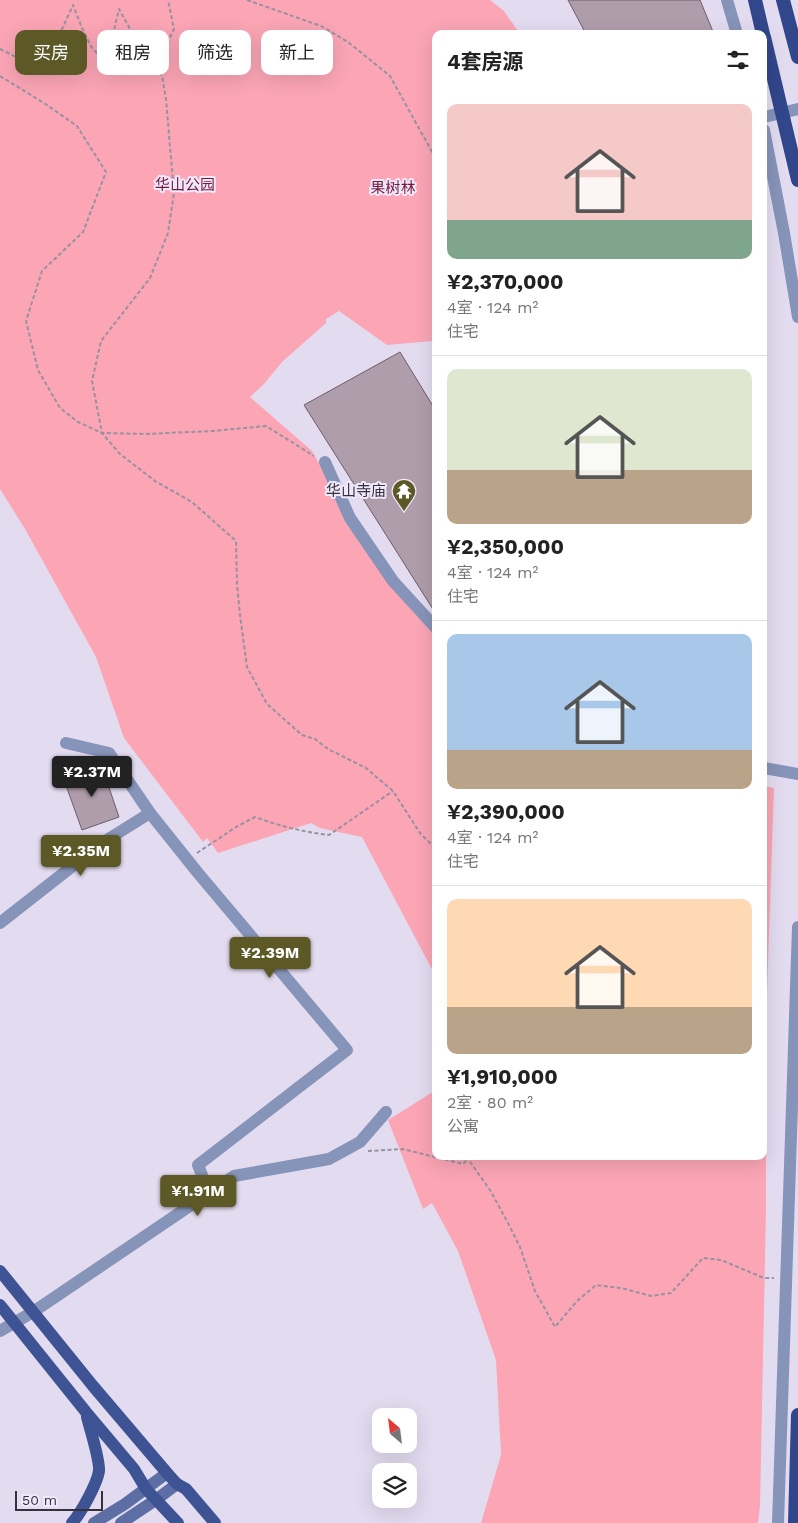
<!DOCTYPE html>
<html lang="zh">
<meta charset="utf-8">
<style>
:root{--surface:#fff;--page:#f2f2f2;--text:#222;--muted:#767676;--line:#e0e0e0;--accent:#5c5926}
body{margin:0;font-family:"Work Sans","Noto Sans SC",sans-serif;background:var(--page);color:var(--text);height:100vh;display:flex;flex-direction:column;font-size:19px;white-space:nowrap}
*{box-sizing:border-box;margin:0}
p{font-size:16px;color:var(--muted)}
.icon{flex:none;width:28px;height:28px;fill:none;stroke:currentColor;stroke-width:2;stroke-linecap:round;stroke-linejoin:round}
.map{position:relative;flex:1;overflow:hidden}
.side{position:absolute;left:432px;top:30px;width:335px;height:1130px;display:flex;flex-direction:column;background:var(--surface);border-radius:10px;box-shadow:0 5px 20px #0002}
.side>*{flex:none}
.hud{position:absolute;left:15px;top:30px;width:342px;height:45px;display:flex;gap:10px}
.needle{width:32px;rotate:332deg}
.buttons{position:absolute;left:372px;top:1408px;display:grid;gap:10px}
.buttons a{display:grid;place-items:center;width:45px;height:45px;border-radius:10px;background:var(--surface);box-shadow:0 5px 20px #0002;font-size:25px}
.scale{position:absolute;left:15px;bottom:12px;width:88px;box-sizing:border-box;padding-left:5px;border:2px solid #35323a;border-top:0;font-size:14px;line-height:18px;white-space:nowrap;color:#35323a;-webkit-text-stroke:4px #f0e9fe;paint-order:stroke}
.price{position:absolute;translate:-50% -42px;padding:0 11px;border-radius:5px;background:var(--accent);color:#fff;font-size:16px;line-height:32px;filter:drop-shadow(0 1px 2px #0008)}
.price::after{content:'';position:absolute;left:50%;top:30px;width:15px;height:11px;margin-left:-8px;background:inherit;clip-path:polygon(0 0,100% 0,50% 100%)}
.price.on{background:#222;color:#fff}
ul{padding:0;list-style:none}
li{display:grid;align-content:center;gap:10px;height:265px;padding:0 15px}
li+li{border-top:1px solid var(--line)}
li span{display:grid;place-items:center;height:155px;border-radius:10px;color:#555}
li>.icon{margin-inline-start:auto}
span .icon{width:90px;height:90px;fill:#fffc;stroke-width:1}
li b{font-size:21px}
h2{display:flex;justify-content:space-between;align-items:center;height:60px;padding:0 15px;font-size:21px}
.pill{padding:0 18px;border-radius:10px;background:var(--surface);box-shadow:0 5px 20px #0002;font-size:18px;line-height:45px}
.pill.on{background:var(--accent);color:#fff}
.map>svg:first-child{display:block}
.green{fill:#fba5b5}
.building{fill:#b09dab;stroke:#6e5d6a}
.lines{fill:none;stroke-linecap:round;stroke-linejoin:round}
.path{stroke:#9792a1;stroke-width:2;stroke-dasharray:4 2.5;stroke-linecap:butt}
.minor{stroke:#8694b9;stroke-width:12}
.tertiary{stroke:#8694b9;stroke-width:12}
.secondary{stroke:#5c6ea3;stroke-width:12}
.primary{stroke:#3e5393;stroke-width:12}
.trunk{stroke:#32468c;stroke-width:14}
.labels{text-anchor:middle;stroke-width:4;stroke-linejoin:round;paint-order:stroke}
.park-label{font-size:15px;fill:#761b37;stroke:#f0e9fe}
.poi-label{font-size:15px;fill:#35323a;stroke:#f0e9fe;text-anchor:end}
</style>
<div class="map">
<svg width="798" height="1523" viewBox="0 0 798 1523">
<rect width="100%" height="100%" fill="#e3dcf1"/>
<g class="green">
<polygon points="0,0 490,0 504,11 520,34 436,34 436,350 432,341 387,345 339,311 326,319 326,323 282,362 264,384 250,397 312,451 374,561 436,628 436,977 362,837 320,828 311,823 218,853 207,838 203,842 124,738 96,657 25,529 0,489"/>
<polygon points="764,786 774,788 766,1024 766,1209 760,1506 758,1523 481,1523 501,1455 496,1360 458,1251 432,1203 423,1209 388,1120 436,1090 436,1156 764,1156"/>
</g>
<g class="building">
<polygon points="568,0 700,0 714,34 586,34"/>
<polygon points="400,352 436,411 436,614 304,405"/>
<polygon points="101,764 119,817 82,830 64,780"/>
</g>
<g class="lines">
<g class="path">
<polyline points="247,0 321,26 348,42 390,76 436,159"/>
<polyline points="0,49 18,58 44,69 73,5 82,28 92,48 115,71 112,39 119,9 129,27 137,51 156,67 162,76 166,99 174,193 168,233 150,278 101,341 92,381 102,433 120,454 155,481 192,502 236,541 237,584 240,615 247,667 267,704 302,735 315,739 328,749 366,768 393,791 420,833 436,849"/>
<polyline points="156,67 174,29 168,0"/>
<polyline points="0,76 44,103 77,126 106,172 83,232 42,271 26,321 38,370 60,408 78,422 102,433 145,434 212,431 266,426 314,456"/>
<path d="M 197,853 L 236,827 L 255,817 C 280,826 303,832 329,835 L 393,791"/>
<polyline points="368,1151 403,1149 463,1164 468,1159"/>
<polyline points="469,1156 468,1159 490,1190 508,1223 520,1247 535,1291 555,1327 577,1301 596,1285 621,1288 651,1296 671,1293 703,1258 721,1260 764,1278 774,1278"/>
</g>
<g class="minor">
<polyline points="325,462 350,518 393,581 436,628"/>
<polyline points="66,743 109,753 150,813 198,873 347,1050 198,1165 209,1193"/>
<polyline points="764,768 798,774"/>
<polyline points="0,923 102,843 150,813"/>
<polyline points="0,1331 33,1312 234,1176 329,1159 360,1142 386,1112"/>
</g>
<g class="tertiary">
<polyline points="727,0 737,34"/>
<polyline points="764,117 798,109"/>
<polyline points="764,130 784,233 798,317"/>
<polyline points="778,1523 798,927"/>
</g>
<g class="secondary">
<polyline points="94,1523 125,1504 167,1473"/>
<polyline points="121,1523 157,1499 177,1484"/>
</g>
<g class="primary">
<polyline points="0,1271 93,1386 167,1473 177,1484 186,1489 215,1523"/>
<polyline points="0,1305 86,1412 134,1469 146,1489 178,1523"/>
<path d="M 72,1523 C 81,1513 97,1484 99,1471 C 100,1460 90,1429 87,1417"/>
</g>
<g class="trunk">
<polyline points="755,0 763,34"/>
<polyline points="783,0 798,57"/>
<polyline points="764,37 798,180"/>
<polyline points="795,1523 798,1415"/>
</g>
</g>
<defs>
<g id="temple-pin" transform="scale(1.25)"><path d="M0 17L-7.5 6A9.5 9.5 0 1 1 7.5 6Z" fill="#5c5926" stroke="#f0e9fe"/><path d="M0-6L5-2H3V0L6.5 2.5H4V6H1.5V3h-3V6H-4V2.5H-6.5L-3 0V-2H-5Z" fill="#fff"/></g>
</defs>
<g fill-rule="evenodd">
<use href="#temple-pin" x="404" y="491"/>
</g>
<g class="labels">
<g class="park-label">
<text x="185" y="190">华山公园</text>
<text x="393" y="193">果树林</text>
</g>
<g class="poi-label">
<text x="386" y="496">华山寺庙</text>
</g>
</g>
</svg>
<div class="buttons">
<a><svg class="needle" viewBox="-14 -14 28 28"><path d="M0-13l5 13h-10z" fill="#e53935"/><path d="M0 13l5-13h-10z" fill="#767676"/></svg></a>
<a><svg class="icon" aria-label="layers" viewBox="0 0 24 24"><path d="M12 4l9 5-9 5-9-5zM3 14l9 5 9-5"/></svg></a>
</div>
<div class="scale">50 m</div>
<b class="price on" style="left:92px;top:798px">¥2.37M</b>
<b class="price" style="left:81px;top:877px">¥2.35M</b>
<b class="price" style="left:270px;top:979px">¥2.39M</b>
<b class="price" style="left:198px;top:1217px">¥1.91M</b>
<div class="hud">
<a class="pill on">买房</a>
<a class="pill">租房</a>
<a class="pill">筛选</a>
<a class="pill">新上</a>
</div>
<section class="side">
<h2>4套房源<svg class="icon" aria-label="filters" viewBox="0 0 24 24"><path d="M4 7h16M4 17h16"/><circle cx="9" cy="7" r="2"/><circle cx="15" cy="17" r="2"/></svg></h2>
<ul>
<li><span style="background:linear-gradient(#f6c9c9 75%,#7fa58c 0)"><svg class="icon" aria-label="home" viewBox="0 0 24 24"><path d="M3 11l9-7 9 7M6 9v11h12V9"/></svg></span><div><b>¥2,370,000</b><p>4室 · 124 m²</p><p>住宅</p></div></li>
<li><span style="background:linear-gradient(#dfe7d0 65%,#b9a48a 0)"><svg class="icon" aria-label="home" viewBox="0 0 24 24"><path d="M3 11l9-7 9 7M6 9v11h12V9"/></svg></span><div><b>¥2,350,000</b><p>4室 · 124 m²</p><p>住宅</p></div></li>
<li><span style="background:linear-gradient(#a9c7e8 75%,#b9a48a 0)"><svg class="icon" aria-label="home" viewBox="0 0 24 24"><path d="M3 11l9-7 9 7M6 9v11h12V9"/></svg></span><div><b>¥2,390,000</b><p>4室 · 124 m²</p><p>住宅</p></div></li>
<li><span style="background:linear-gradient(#ffd9b3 70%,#b9a48a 0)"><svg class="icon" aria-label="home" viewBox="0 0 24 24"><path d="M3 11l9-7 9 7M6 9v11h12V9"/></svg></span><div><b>¥1,910,000</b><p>2室 · 80 m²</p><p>公寓</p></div></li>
</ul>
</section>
</div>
